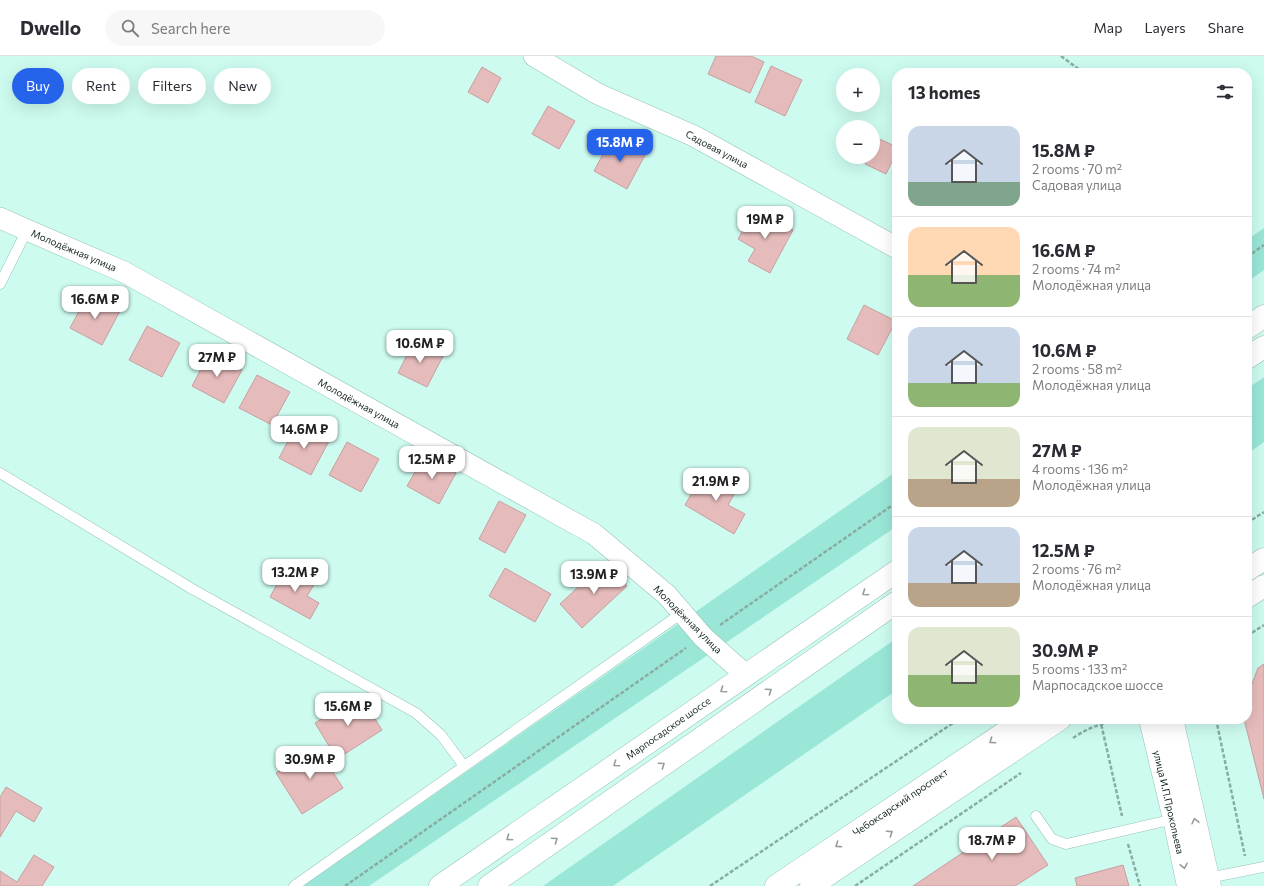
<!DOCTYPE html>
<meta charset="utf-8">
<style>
:root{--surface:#fff;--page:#f7f7f7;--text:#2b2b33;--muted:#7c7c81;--line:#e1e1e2;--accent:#2563eb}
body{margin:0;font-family:Commissioner,sans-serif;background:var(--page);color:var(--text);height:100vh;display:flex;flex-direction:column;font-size:15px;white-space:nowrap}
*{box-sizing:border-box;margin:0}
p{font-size:13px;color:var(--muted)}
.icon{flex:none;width:22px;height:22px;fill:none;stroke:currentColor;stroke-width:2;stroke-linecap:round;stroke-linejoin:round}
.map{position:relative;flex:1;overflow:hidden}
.panel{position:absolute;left:892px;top:12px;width:360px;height:656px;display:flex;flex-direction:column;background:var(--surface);border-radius:16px;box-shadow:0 4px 16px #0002}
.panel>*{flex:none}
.hud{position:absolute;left:12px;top:12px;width:380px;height:36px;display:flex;gap:8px}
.tools{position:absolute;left:836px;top:12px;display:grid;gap:8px}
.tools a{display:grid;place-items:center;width:44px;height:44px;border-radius:50%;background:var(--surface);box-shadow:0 4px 16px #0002;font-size:20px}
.price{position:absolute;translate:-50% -34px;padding:0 9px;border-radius:8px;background:#fff;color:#222;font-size:13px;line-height:26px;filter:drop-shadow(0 1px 2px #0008)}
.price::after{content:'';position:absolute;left:50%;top:24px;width:12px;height:9px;margin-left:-6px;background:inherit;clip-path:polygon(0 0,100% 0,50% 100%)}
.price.on{background:var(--accent);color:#fff}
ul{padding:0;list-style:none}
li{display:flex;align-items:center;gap:12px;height:100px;padding:0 16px}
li+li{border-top:1px solid var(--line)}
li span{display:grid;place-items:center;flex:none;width:112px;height:80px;border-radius:12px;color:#555}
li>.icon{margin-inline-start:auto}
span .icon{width:48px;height:48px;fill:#fffc;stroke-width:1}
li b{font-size:17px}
h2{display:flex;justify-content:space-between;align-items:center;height:48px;padding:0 16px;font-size:17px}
.tag{padding:0 14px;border-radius:18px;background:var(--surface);box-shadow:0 4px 16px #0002;font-size:14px;line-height:36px}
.tag.on{background:var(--accent);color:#fff}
header{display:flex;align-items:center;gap:24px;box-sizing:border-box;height:56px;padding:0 20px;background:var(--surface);border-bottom:1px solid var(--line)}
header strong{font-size:19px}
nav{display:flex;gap:22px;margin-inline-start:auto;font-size:14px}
.search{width:280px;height:36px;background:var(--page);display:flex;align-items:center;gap:10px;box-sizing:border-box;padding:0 14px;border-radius:22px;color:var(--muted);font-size:15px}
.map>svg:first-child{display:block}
.green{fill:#9ae7d7}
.building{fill:#e6bbbb;stroke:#c89f9f}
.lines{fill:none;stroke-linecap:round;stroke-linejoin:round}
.service-casing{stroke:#97c3b9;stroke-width:11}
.minor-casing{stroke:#97c3b9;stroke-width:22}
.tertiary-casing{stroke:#97c3b9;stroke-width:23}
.primary-casing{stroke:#97c3b9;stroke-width:23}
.path{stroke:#89aca4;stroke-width:2.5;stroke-dasharray:4 2;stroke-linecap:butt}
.service{stroke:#fff;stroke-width:10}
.minor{stroke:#fff;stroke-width:21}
.tertiary{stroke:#fff;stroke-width:22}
.primary{stroke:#fff;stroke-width:22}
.oneway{stroke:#959d9b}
.labels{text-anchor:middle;stroke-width:3.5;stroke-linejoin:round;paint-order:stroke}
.street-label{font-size:10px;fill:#132521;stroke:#fff}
</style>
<header>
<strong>Dwello</strong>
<div class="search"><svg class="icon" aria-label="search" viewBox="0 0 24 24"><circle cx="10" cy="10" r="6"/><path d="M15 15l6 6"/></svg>Search here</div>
<nav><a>Map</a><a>Layers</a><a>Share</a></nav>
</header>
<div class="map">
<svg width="1264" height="830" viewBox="0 0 1264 830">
<rect width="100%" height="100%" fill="#cdfbf0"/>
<g class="green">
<polygon points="1264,172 1264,214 1247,226 1247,184"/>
<polygon points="1264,321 1264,386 1247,398 1247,333"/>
<polygon points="897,415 897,470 369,830 303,830"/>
<polygon points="897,582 897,634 613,830 543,830"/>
</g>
<g class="building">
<polygon points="716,0 751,0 764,6 750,37 708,18"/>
<polygon points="771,10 802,24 785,60 755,46"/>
<polygon points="482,11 501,22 488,47 468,36"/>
<polygon points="548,50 575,65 559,93 532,78"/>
<polygon points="612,81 645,99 627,133 594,115"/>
<polygon points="877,82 897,91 897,95 886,118 865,108 868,101 873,101 873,91"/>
<polygon points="755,153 793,174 770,217 748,205 755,193 738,183"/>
<polygon points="88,238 120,255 102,289 70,272"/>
<polygon points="864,249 896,265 878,299 847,283"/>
<polygon points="147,270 180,287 162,321 129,304"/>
<polygon points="414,285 443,300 427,331 398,317"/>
<polygon points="210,296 242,314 224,347 192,330"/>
<polygon points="257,319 290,336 272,369 239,352"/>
<polygon points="297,368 329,385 311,419 279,402"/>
<polygon points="347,386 379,403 361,436 329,419"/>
<polygon points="424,400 456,417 439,448 407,430"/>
<polygon points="705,414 737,433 728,449 745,458 734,478 685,449"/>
<polygon points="499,445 526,459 505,497 479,483"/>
<polygon points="605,506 627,530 582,572 560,548"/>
<polygon points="286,512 315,527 307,540 319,547 310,563 270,541"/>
<polygon points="505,512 551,538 535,566 489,540"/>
<polygon points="1264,608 1264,743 1244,663 1247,663 1247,641 1258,612"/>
<polygon points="360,639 382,674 337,703 315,667"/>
<polygon points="317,691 343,732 302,758 276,717"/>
<polygon points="6,731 42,752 34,766 16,755 0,781 0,741"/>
<polygon points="1016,761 1048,809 1015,830 913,830"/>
<polygon points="34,799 54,811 42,830 0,830 0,815 17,826"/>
<polygon points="1123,809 1129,830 1077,830 1075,822"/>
</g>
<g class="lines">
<g class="service-casing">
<g id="service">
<polyline points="0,228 27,174"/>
<polyline points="0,417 194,534 416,657 441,679 464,710"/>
<polyline points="1036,760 1052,783 1066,788 1174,763"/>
<polyline points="1208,822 1264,811"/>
<polyline points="294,830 682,557"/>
</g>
</g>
<g class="minor-casing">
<g id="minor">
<polyline points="534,0 598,38 694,80 897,192"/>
<polyline points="0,162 27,174 124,216 594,478 667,539 703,581 746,619"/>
</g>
</g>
<g class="tertiary-casing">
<g id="tertiary">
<polyline points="1247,514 1264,503"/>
<polyline points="1247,541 1264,530"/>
<polyline points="1150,663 1174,763 1188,830"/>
<polyline points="1172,663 1210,830"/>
<polyline points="776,830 1025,663"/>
<polyline points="811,830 1060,663"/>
</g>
</g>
<g class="primary-casing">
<g id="primary">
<polyline points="1247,272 1264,260"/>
<polyline points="1247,302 1264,291"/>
<polyline points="440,830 897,515"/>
<polyline points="489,830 897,546"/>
</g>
</g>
<g class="path">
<polyline points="1061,0 1084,17"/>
<polyline points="1247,201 1264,189"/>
<polyline points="1247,467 1264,456"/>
<polyline points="720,569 897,446"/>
<polyline points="1247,580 1264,569"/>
<polyline points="1100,663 1122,760"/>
<polyline points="1216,663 1245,800"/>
<path d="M 1073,682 C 1089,671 1103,667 1122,663"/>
<polyline points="1128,788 1140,830"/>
<polyline points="345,830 686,592"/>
<polyline points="710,830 959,663"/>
<polyline points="855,830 1021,717"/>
</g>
<use href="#service" class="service"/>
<use href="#minor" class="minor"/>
<use href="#tertiary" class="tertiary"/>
<use href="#primary" class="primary"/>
</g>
<defs><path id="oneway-chevron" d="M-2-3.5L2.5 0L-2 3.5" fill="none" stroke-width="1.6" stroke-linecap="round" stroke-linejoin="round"/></defs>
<g class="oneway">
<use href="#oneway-chevron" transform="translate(865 537) rotate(145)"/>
<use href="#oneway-chevron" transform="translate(723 634) rotate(145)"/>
<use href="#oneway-chevron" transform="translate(769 635) rotate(-35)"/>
<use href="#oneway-chevron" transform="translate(992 685) rotate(146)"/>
<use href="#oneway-chevron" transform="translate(616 708) rotate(145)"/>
<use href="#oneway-chevron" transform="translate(662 709) rotate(-35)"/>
<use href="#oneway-chevron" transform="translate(1195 765) rotate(-103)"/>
<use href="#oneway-chevron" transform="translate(890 777) rotate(-34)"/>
<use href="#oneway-chevron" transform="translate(509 782) rotate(145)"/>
<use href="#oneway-chevron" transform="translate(555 784) rotate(-35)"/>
<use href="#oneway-chevron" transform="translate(838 789) rotate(146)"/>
<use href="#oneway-chevron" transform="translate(1184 810) rotate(78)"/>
</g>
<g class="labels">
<g class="street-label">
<text transform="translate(717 93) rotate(28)" y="4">Садовая улица</text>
<text transform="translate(74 194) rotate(23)" y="4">Молодёжная улица</text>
<text transform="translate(359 347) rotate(29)" y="4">Молодёжная улица</text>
<text transform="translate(688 563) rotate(45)" y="4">Молодёжная улица</text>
<text transform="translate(668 672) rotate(-35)" y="4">Марпосадское шоссе</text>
<text transform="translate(900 746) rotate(-34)" y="4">Чебоксарский проспект</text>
<text transform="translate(1169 746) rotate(77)" y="4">улица И.П.Прокопьева</text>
</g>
</g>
</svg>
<div class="tools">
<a>+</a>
<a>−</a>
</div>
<b class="price on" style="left:620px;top:107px">15.8M ₽</b>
<b class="price" style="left:765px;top:184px">19M ₽</b>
<b class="price" style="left:95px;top:264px">16.6M ₽</b>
<b class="price" style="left:420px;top:308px">10.6M ₽</b>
<b class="price" style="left:217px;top:322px">27M ₽</b>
<b class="price" style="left:304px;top:394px">14.6M ₽</b>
<b class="price" style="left:432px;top:424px">12.5M ₽</b>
<b class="price" style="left:716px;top:446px">21.9M ₽</b>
<b class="price" style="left:295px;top:537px">13.2M ₽</b>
<b class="price" style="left:594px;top:539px">13.9M ₽</b>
<b class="price" style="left:348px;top:671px">15.6M ₽</b>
<b class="price" style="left:310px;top:724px">30.9M ₽</b>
<b class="price" style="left:992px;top:805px">18.7M ₽</b>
<div class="hud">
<a class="tag on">Buy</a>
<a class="tag">Rent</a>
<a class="tag">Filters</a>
<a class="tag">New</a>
</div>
<section class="panel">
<h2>13 homes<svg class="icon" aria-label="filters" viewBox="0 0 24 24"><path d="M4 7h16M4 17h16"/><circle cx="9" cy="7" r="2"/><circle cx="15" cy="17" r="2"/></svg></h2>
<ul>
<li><span style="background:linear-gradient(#c9d6e8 70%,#7fa58c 0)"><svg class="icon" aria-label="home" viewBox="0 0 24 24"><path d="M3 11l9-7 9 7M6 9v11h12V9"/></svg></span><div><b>15.8M ₽</b><p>2 rooms · 70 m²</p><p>Садовая улица</p></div></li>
<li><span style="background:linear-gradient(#ffd9b3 60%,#8fb573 0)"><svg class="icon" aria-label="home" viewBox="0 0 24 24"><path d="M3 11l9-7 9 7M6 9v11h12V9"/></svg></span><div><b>16.6M ₽</b><p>2 rooms · 74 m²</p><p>Молодёжная улица</p></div></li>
<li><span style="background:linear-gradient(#c9d6e8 70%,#8fb573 0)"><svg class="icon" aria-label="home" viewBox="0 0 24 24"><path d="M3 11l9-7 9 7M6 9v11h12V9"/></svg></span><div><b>10.6M ₽</b><p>2 rooms · 58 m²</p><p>Молодёжная улица</p></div></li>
<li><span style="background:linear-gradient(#dfe7d0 65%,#b9a48a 0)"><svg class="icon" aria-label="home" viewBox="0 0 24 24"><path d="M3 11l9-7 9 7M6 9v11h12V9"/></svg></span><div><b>27M ₽</b><p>4 rooms · 136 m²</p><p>Молодёжная улица</p></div></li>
<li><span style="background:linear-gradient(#c9d6e8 70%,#b9a48a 0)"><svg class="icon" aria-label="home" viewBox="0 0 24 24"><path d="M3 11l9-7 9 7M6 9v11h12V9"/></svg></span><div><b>12.5M ₽</b><p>2 rooms · 76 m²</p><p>Молодёжная улица</p></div></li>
<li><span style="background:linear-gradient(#dfe7d0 60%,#8fb573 0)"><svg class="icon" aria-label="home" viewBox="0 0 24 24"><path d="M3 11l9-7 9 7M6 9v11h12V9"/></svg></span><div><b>30.9M ₽</b><p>5 rooms · 133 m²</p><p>Марпосадское шоссе</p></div></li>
</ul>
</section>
</div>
